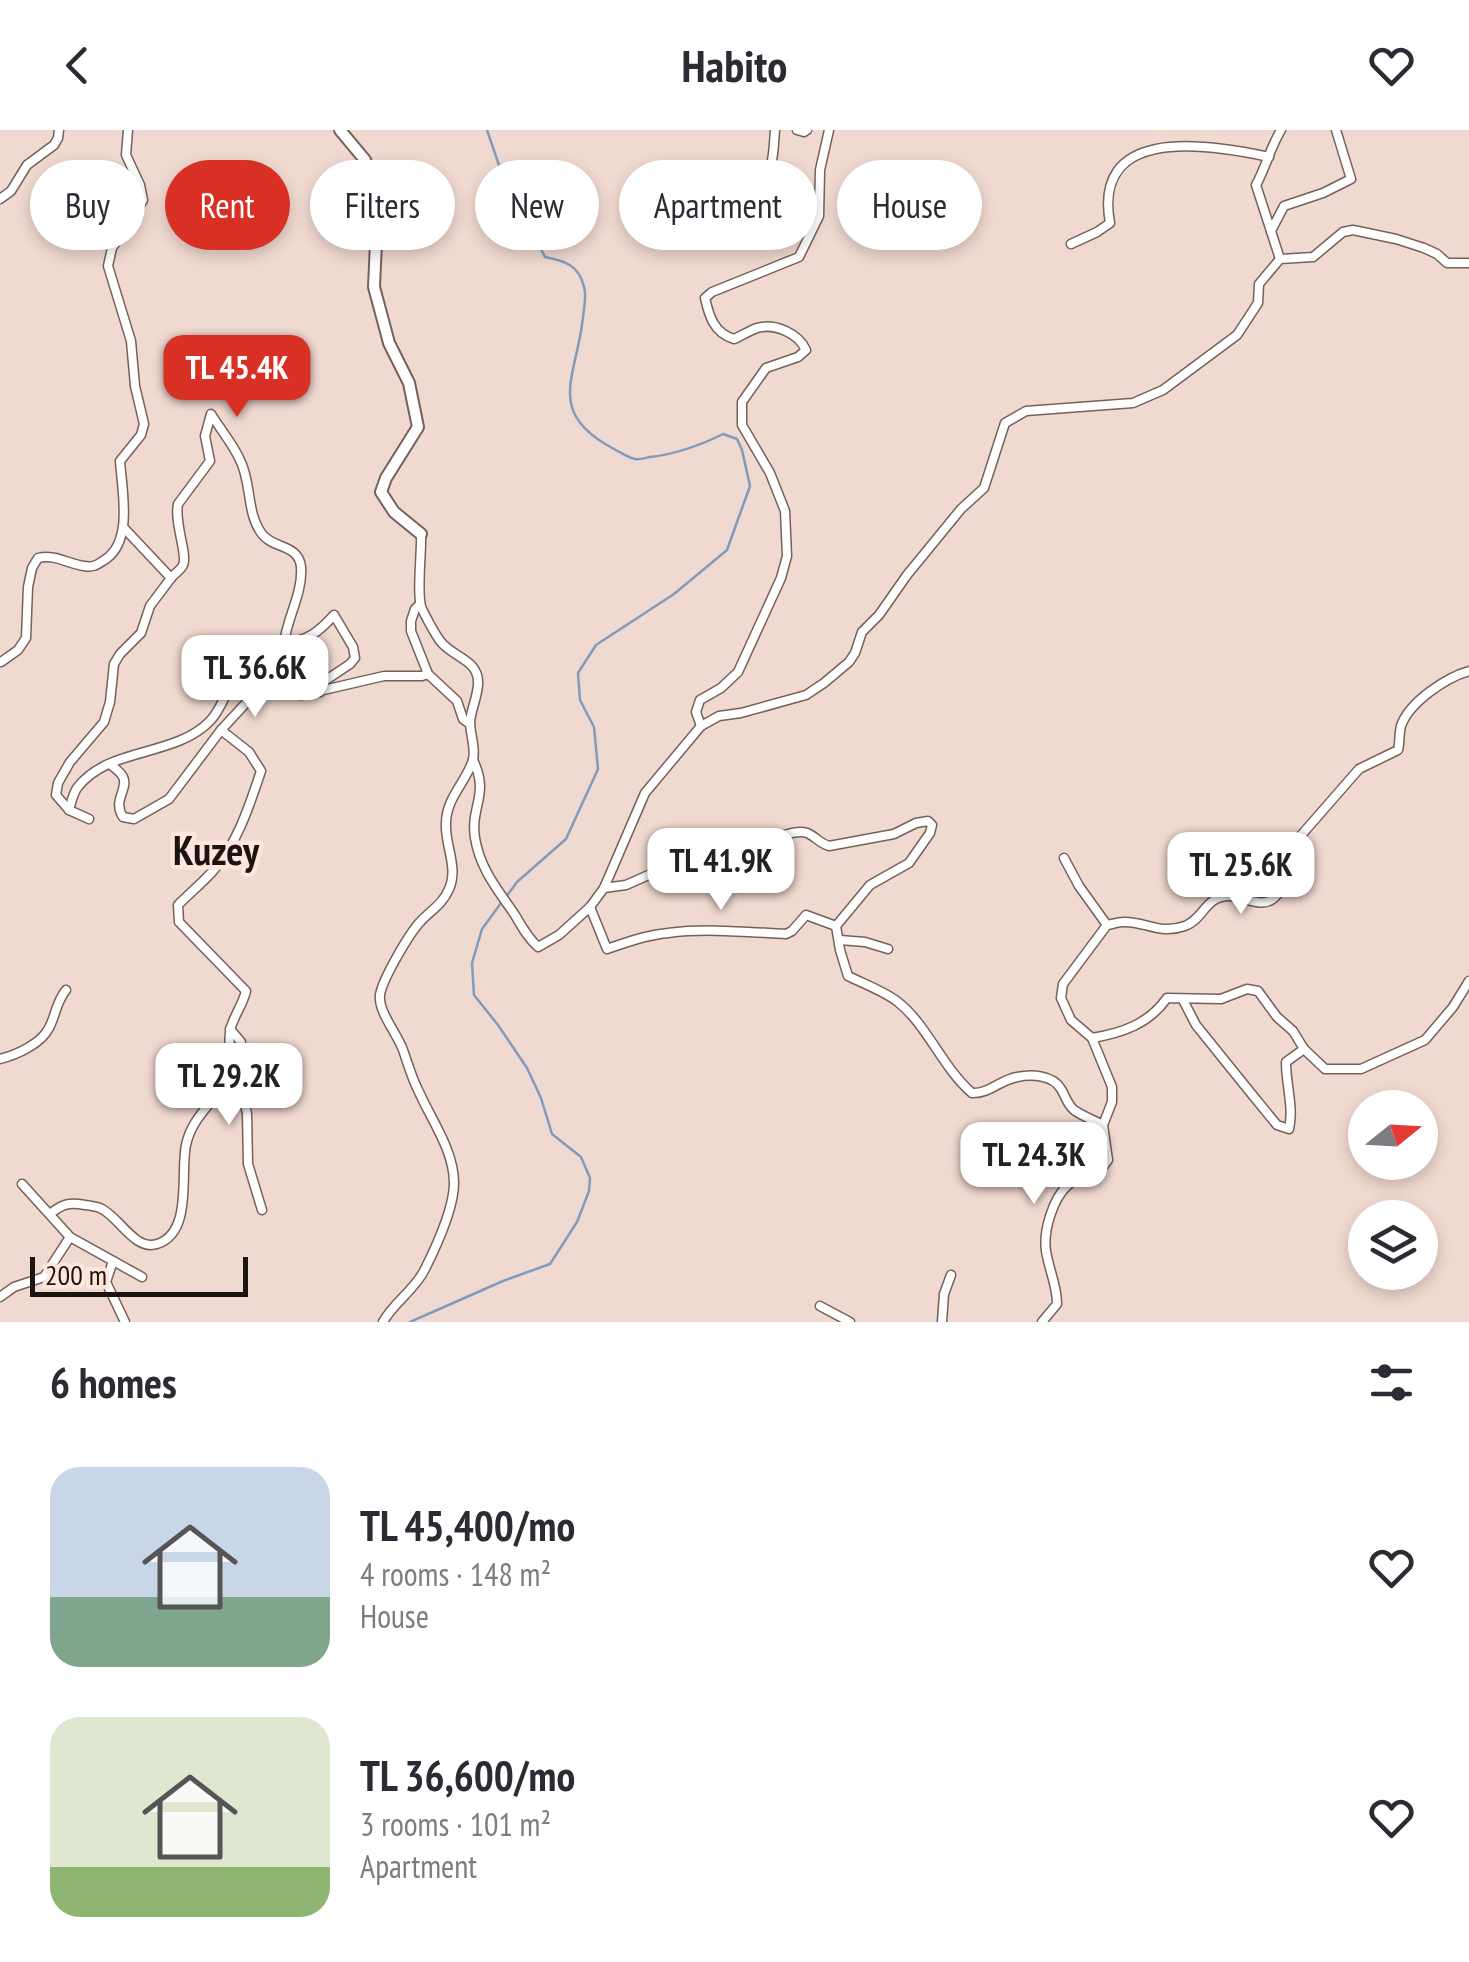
<!DOCTYPE html>
<meta charset="utf-8">
<style>
:root{--surface:#fff;--page:#f7f7f7;--text:#2b2b33;--muted:#7c7c81;--accent:#d93025}
body{margin:0;font-family:"PT Sans Narrow",sans-serif;background:var(--page);color:var(--text);height:100vh;display:flex;flex-direction:column;font-size:38px;white-space:nowrap}
*{box-sizing:border-box;margin:0}
p{font-size:32px;color:var(--muted)}
.icon{flex:none;width:55px;height:55px;fill:none;stroke:currentColor;stroke-width:2;stroke-linecap:round;stroke-linejoin:round}
.map{position:relative;height:1192px;overflow:hidden}
.panel{display:flex;flex-direction:column;background:var(--surface);flex:1}
.panel>*{flex:none}
.hud{position:absolute;left:30px;top:30px;width:1410px;height:90px;display:flex;gap:20px}
.needle{width:65px;rotate:72deg}
.buttons{position:absolute;left:1348px;top:960px;display:grid;gap:20px}
.buttons a{display:grid;place-items:center;width:90px;height:90px;border-radius:50%;background:var(--surface);box-shadow:0 5px 15px #0003;font-size:50px}
.scale{position:absolute;left:30px;bottom:25px;width:218px;box-sizing:border-box;padding-left:10px;border:5px solid #1c1411;border-top:0;font-size:28px;line-height:35px;white-space:nowrap;color:#1c1411;-webkit-text-stroke:8px #fee6dd;paint-order:stroke}
.price{position:absolute;translate:-50% -85px;padding:0 22px;border-radius:20px;background:#fff;color:#222;font-size:32px;line-height:65px;filter:drop-shadow(0 2px 5px #0008)}
.price::after{content:'';position:absolute;left:50%;top:60px;width:30px;height:22px;margin-left:-15px;background:inherit;clip-path:polygon(0 0,100% 0,50% 100%)}
.price.current{background:var(--accent);color:#fff}
ul{padding:0;list-style:none}
li{display:flex;align-items:center;gap:30px;height:250px;padding:0 50px}
li span{display:grid;place-items:center;flex:none;width:280px;height:200px;border-radius:30px;color:#555}
li>.icon{margin-inline-start:auto}
span .icon{width:120px;height:120px;fill:#fffc;stroke-width:1}
li b{font-size:42px}
h2{display:flex;justify-content:space-between;align-items:center;height:120px;padding:0 50px;font-size:42px}
.pill{padding:0 35px;border-radius:45px;background:var(--surface);box-shadow:0 5px 15px #0003;font-size:35px;line-height:90px}
.pill.current{background:var(--accent);color:#fff}
header{display:flex;justify-content:space-between;align-items:center;height:130px;padding:0 50px;background:var(--surface);font-size:45px;font-weight:800}
.map>svg:first-child{display:block}
.lines{fill:none;stroke-linecap:round;stroke-linejoin:round}
.stream{stroke:#829bbb;stroke-width:2.5}
.street-casing{stroke:#756159;stroke-width:11}
.secondary-casing{stroke:#756159;stroke-width:14}
.street{stroke:#fff;stroke-width:8}
.secondary{stroke:#fff;stroke-width:10}
.labels{text-anchor:middle;stroke-width:9;stroke-linejoin:round;paint-order:stroke}
.district-label{font-size:40px;font-weight:bold;fill:#1c1411;stroke:#fee6dd}
</style>
<header><svg class="icon" aria-label="back" viewBox="0 0 24 24"><path d="M15 5l-7 7 7 7"/></svg>Habito<svg class="icon" aria-label="heart" viewBox="0 0 24 24"><path d="M12 20l-8-8c-3-5 5-10 8-4 3-6 11-1 8 4z"/></svg></header>
<div class="map">
<svg width="1469" height="1192" viewBox="0 0 1469 1192">
<rect width="100%" height="100%" fill="#f0d9d0"/>
<g class="lines">
<g class="stream">
<path d="M 487,0 L 502,44 L 545,127 C 565,131 579,135 584,157 C 587,166 584,177 583,187 C 577,247 544,282 614,319 C 620,322 629,328 635,329 C 640,330 645,328 650,327 C 677,324 699,316 723,304 L 737,309 L 742,320 L 750,356 L 727,420 L 674,464 L 596,515 L 578,543 L 580,570 L 594,597 L 598,639 L 566,709 L 517,752 L 506,767"/>
<polyline points="410,1192 503,1151 550,1134 577,1092 589,1061 590,1048 581,1027 552,1004 541,968 527,938 498,895 474,865 472,833 482,799 501,773"/>
</g>
<g class="street-casing">
<g id="street">
<polyline points="797,0 804,2 807,0"/>
<polyline points="0,69 11,61 27,35 54,15 58,8 59,0"/>
<path d="M 766,80 L 753,73 C 751,52 766,51 771,35 C 774,24 774,11 775,0"/>
<polyline points="1271,101 1284,76 1323,63 1351,49 1336,0"/>
<path d="M 1071,114 L 1097,102 L 1110,93 C 1093,0 1195,11 1269,27"/>
<path d="M 1280,129 L 1256,55 C 1266,37 1270,18 1281,0"/>
<path d="M 171,448 C 175,443 181,440 183,435 C 188,425 174,393 178,374 L 210,331 L 205,306 L 211,284 C 220,299 233,314 240,330 C 252,353 246,383 262,404 C 273,419 299,414 301,437 C 303,463 287,488 284,513 C 307,511 319,502 334,485 L 353,517 L 355,528 L 350,534 L 320,554 L 320,562"/>
<polyline points="419,475 415,479 411,491 411,501 428,544 457,571 463,589 470,594"/>
<path d="M 1,532 L 18,520 L 26,508 L 28,457 L 32,438 L 38,428 C 56,424 68,434 84,436 C 94,438 98,434 106,429 C 133,410 122,361 120,331 L 141,305 L 144,294 L 135,256 L 131,211 L 108,136 L 112,118 L 143,70 L 140,55 L 126,25 L 128,0"/>
<path d="M 701,596 L 696,582 L 700,570 L 721,558 L 738,542 L 781,448 L 787,426 L 785,381 L 770,343 L 742,295 L 742,272 L 766,238 L 798,227 L 806,220 C 798,203 775,193 757,198 C 749,201 741,206 734,209 C 714,203 709,186 705,168 L 712,162 L 799,127 L 819,86 L 820,40 L 829,0"/>
<path d="M 473,630 C 490,665 470,676 475,708 C 480,739 498,760 515,785 C 522,797 528,808 538,817 L 559,805 L 590,777 L 604,758 L 645,663 L 701,596 L 719,586 L 741,583 L 806,565 L 824,553 L 849,532 L 855,523 L 862,502 L 879,485 L 907,445 L 961,379 L 984,358 L 1005,293 L 1026,281 L 1133,273 L 1163,260 L 1237,205 L 1258,173 L 1259,154 L 1280,129 L 1313,127 L 1343,102 L 1353,100 L 1396,109 L 1424,118 L 1437,124 L 1447,133 L 1469,133"/>
<path d="M 110,634 C 114,638 120,641 123,647 C 129,659 112,670 123,687 L 134,689 L 169,669 L 221,600 L 246,573 L 250,559"/>
<path d="M 69,680 C 71,673 73,664 77,658 C 109,616 174,628 210,591 C 219,582 224,568 230,556 L 302,565 L 384,546 L 422,546 L 428,544"/>
<polyline points="89,689 69,680 56,665 58,653 70,632 104,592 110,572 114,534 120,524 141,503 150,476 171,448 123,397"/>
<polyline points="1064,728 1079,756 1107,795"/>
<path d="M 604,758 L 626,755 L 739,705 C 751,703 761,708 773,707 C 784,707 796,699 807,703 C 815,706 819,713 829,716 L 894,704 L 916,693 L 928,691 L 932,695 L 930,703 L 909,733 L 870,755 L 836,796"/>
<path d="M 590,777 L 607,819 C 627,812 647,805 668,803 C 706,798 747,802 786,804 L 792,801 L 806,785 L 836,796"/>
<path d="M 836,796 L 840,820 L 848,846 C 864,854 884,861 898,872 C 928,896 942,937 972,963 C 989,964 1000,950 1017,947 C 1032,944 1053,945 1061,959 C 1066,967 1067,974 1074,980 C 1082,986 1094,990 1103,995"/>
<polyline points="840,810 865,812 888,819"/>
<path d="M 1183,870 L 1196,895 L 1250,962 L 1277,995 L 1289,999 C 1294,978 1286,955 1286,932 L 1304,919"/>
<polyline points="230,899 241,912 241,954 247,984 248,1034 262,1080"/>
<path d="M 1092,908 C 1122,903 1149,894 1167,868 L 1221,869 L 1247,859 L 1258,861 L 1277,887 L 1293,901 L 1304,919 L 1325,939 L 1361,939 L 1425,910 L 1453,877 L 1469,851"/>
<path d="M 0,929 C 16,925 41,914 49,898 C 56,885 56,872 66,860"/>
<polyline points="22,1054 70,1107 142,1147"/>
<path d="M 50,1084 C 62,1074 69,1072 85,1075 C 86,1075 99,1077 100,1078 C 119,1086 134,1121 157,1114 C 193,1103 180,1043 186,1015 C 192,987 213,974 226,950 C 235,932 226,914 231,897 C 235,884 243,874 246,861 L 179,792 L 178,775 C 189,764 202,753 212,742 C 237,715 250,674 261,641 L 249,622 L 221,600"/>
<polyline points="113,1131 106,1152 125,1192"/>
<polyline points="0,1167 14,1157 44,1147 70,1107"/>
<polyline points="820,1176 850,1192"/>
<path d="M 383,1192 C 394,1172 415,1160 425,1139 C 436,1117 454,1078 454,1053 C 454,1021 432,991 419,962 C 412,949 408,934 403,920 C 397,903 378,882 380,865 C 382,850 409,804 420,792 C 430,781 443,774 449,759 C 459,737 444,714 446,692 C 447,667 466,652 473,630 C 476,618 470,604 470,592 C 471,580 477,568 478,555 C 480,530 454,528 441,512 C 434,503 427,489 422,479 C 416,467 422,421 421,404"/>
<polyline points="942,1192 944,1164 951,1145"/>
<path d="M 1042,1192 L 1057,1174 C 1057,1155 1049,1140 1046,1121 C 1043,1101 1053,1068 1068,1055 C 1076,1048 1087,1047 1097,1045 L 1108,1030 L 1103,995 L 1112,972 L 1112,957 L 1092,908 L 1071,890 L 1061,868 L 1063,854 L 1107,795 C 1113,794 1118,792 1123,792 C 1145,791 1159,805 1185,796 C 1204,789 1205,766 1229,766 C 1243,766 1262,779 1274,768 C 1290,753 1288,728 1297,710 L 1359,639 L 1398,620 C 1400,612 1399,603 1401,596 C 1409,572 1447,547 1469,541"/>
</g>
</g>
<g class="secondary-casing">
<polyline id="secondary" points="340,0 365,30 378,68 374,157 389,213 409,253 418,297 386,348 381,362 394,382 421,404"/>
</g>
<use href="#street" class="street"/>
<use href="#secondary" class="secondary"/>
</g>
<g class="labels">
<g class="district-label">
<text x="216" y="735">Kuzey</text>
</g>
</g>
</svg>
<div class="buttons">
<a><svg class="needle" viewBox="-14 -14 28 28"><path d="M0-13l5 13h-10z" fill="#e53935"/><path d="M0 13l5-13h-10z" fill="#7c7c81"/></svg></a>
<a><svg class="icon" aria-label="layers" viewBox="0 0 24 24"><path d="M12 4l9 5-9 5-9-5zM3 14l9 5 9-5"/></svg></a>
</div>
<div class="scale">200 m</div>
<b class="price current" style="left:237px;top:290px">TL 45.4K</b>
<b class="price" style="left:255px;top:590px">TL 36.6K</b>
<b class="price" style="left:721px;top:783px">TL 41.9K</b>
<b class="price" style="left:1241px;top:787px">TL 25.6K</b>
<b class="price" style="left:229px;top:998px">TL 29.2K</b>
<b class="price" style="left:1034px;top:1077px">TL 24.3K</b>
<div class="hud">
<a class="pill">Buy</a>
<a class="pill current">Rent</a>
<a class="pill">Filters</a>
<a class="pill">New</a>
<a class="pill">Apartment</a>
<a class="pill">House</a>
</div>
</div>
<section class="panel">
<h2>6 homes<svg class="icon" aria-label="filters" viewBox="0 0 24 24"><path d="M4 7h16M4 17h16"/><circle cx="9" cy="7" r="2"/><circle cx="15" cy="17" r="2"/></svg></h2>
<ul>
<li><span style="background:linear-gradient(#c9d6e8 65%,#7fa58c 0)"><svg class="icon" aria-label="home" viewBox="0 0 24 24"><path d="M3 11l9-7 9 7M6 9v11h12V9"/></svg></span><div><b>TL 45,400/mo</b><p>4 rooms · 148 m²</p><p>House</p></div><svg class="icon" aria-label="heart" viewBox="0 0 24 24"><path d="M12 20l-8-8c-3-5 5-10 8-4 3-6 11-1 8 4z"/></svg></li>
<li><span style="background:linear-gradient(#dfe7d0 75%,#8fb573 0)"><svg class="icon" aria-label="home" viewBox="0 0 24 24"><path d="M3 11l9-7 9 7M6 9v11h12V9"/></svg></span><div><b>TL 36,600/mo</b><p>3 rooms · 101 m²</p><p>Apartment</p></div><svg class="icon" aria-label="heart" viewBox="0 0 24 24"><path d="M12 20l-8-8c-3-5 5-10 8-4 3-6 11-1 8 4z"/></svg></li>
</ul>
</section>
